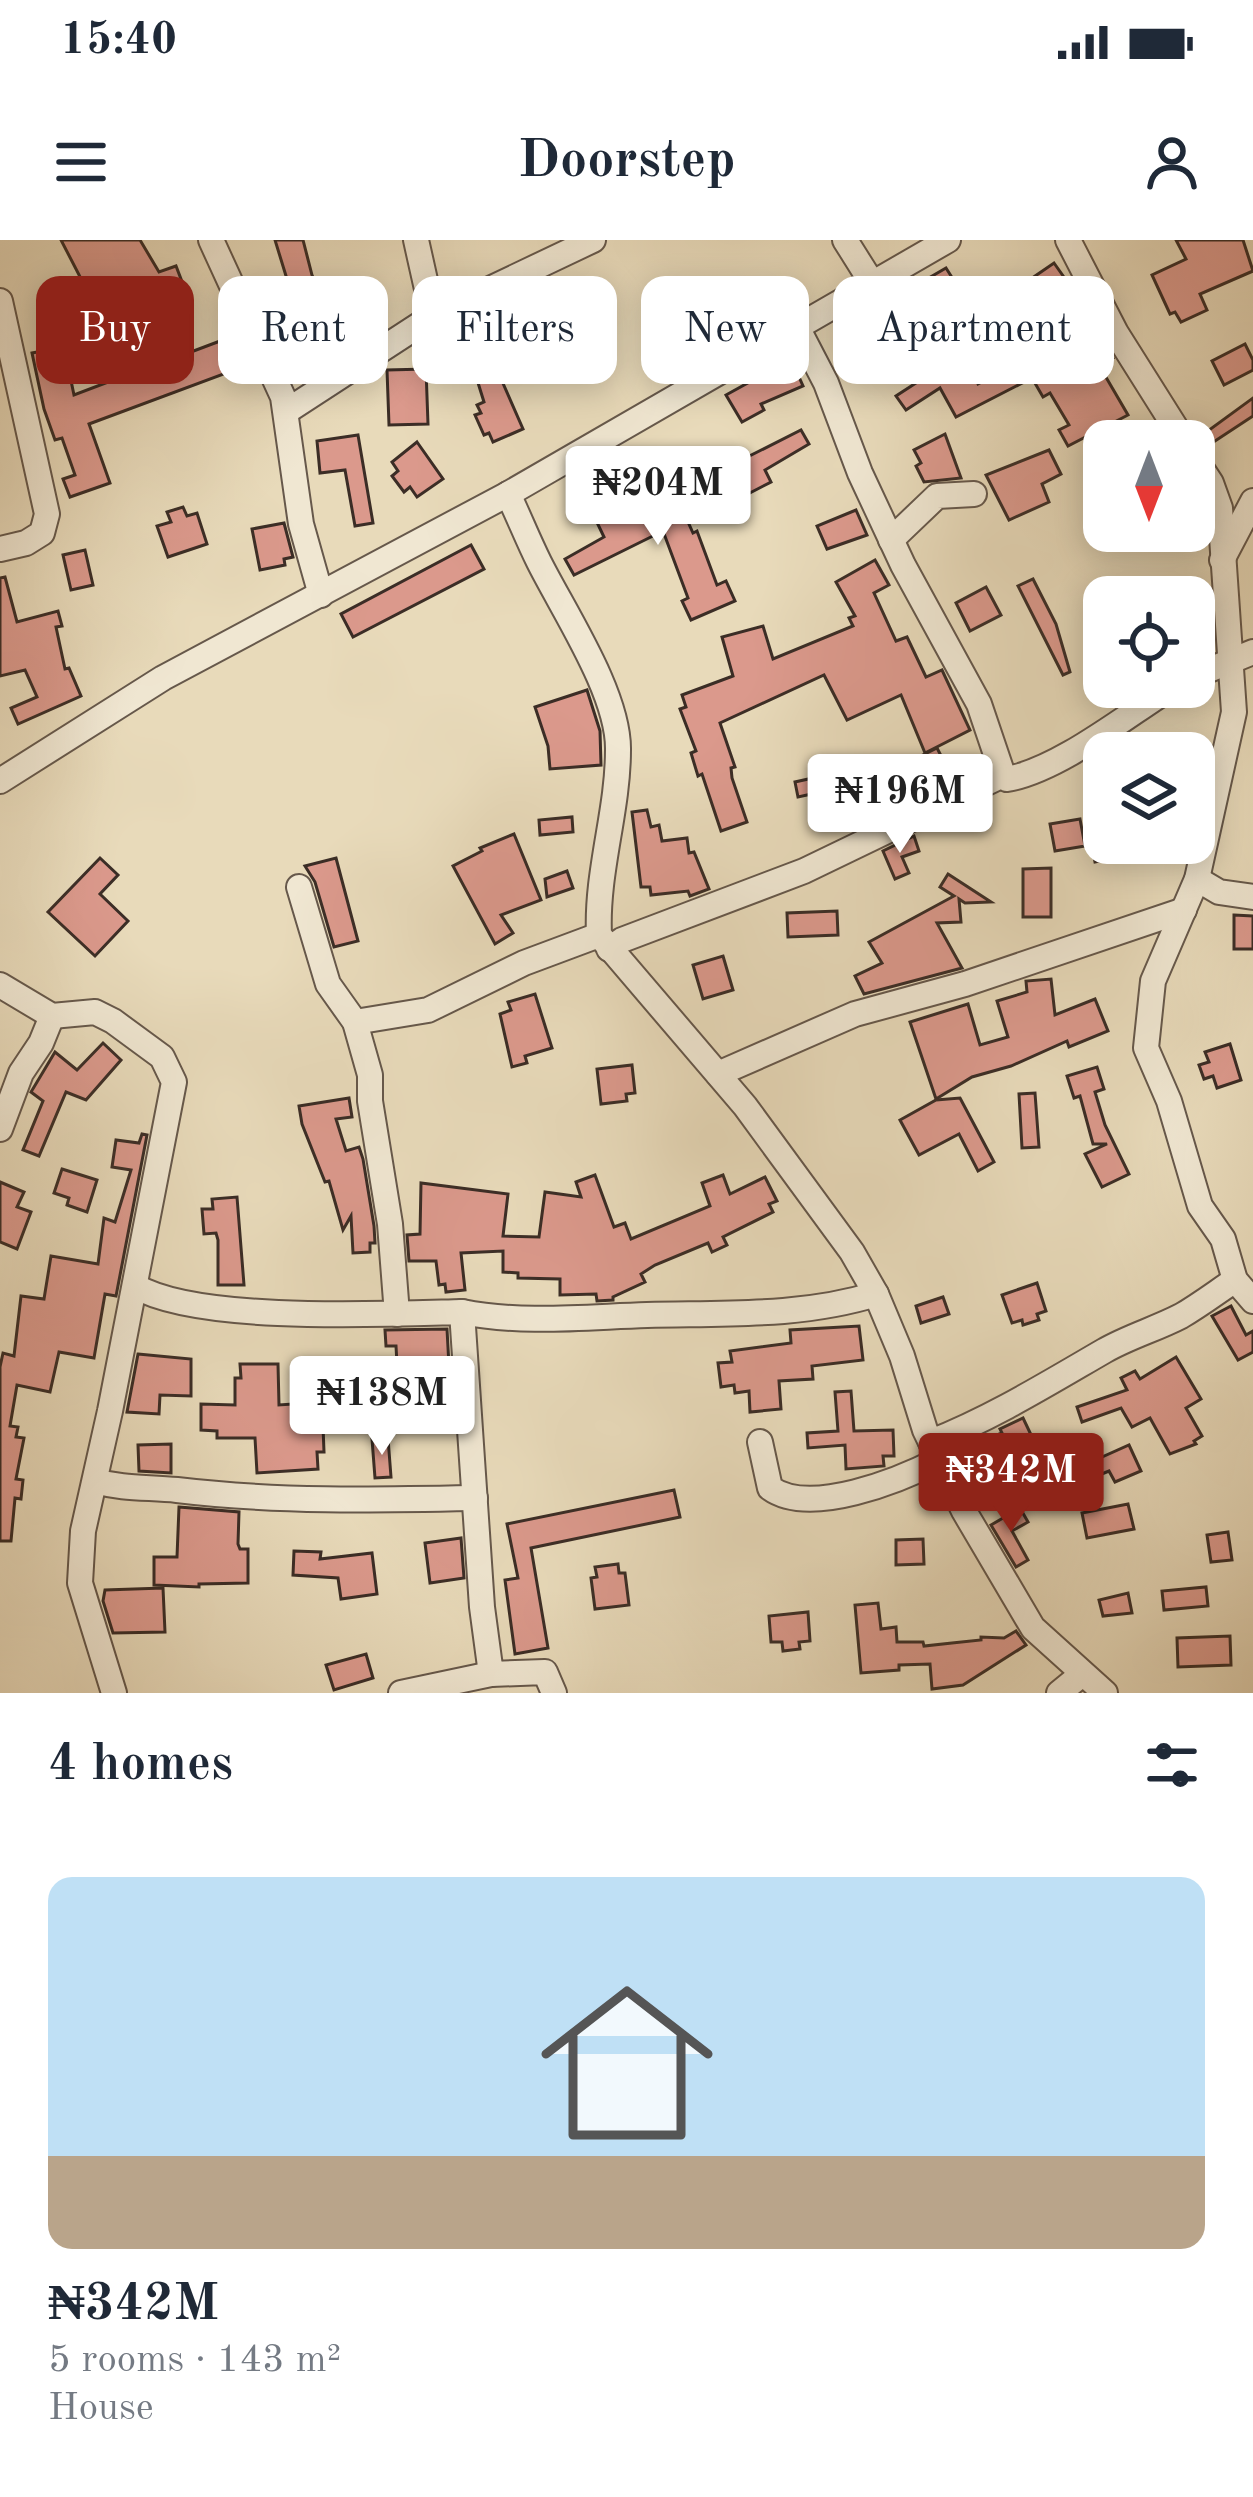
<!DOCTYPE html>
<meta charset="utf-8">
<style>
:root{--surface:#fff;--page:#f6f6f7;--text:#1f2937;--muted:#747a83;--accent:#8f2418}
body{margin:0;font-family:"Old Standard TT",serif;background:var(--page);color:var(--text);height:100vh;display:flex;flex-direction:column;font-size:45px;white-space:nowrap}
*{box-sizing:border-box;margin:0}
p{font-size:39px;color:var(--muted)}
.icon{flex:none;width:66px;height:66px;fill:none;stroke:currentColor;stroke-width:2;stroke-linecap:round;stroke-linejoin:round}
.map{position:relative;height:1453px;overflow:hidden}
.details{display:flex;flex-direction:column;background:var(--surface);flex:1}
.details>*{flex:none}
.top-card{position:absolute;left:36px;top:36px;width:1182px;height:108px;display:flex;gap:24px}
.needle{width:78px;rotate:180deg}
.fabs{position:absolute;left:1083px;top:180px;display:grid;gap:24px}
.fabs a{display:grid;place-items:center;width:132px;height:132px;border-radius:24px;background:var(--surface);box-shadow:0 6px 30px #0003;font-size:60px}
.price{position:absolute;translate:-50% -102px;padding:0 27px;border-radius:12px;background:#fff;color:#222;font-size:39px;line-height:78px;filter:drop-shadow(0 3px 6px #0008)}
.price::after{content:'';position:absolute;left:50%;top:72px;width:36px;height:27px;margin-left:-18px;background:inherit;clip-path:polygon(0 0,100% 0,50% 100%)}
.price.selected{background:var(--accent);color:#fff}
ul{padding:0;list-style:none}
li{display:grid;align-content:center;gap:24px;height:636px;padding:0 48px}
li span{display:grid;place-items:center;height:372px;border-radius:24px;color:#555}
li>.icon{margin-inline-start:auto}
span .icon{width:216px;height:216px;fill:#fffc;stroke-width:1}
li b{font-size:51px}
h2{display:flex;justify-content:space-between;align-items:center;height:144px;padding:0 48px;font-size:51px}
.chip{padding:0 42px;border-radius:24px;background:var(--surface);box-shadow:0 6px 30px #0003;font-size:42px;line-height:108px}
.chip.selected{background:var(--accent);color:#fff}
.status{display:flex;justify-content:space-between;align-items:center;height:84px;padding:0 60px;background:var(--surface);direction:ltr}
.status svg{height:33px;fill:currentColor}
header{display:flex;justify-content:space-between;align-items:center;height:156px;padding:0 48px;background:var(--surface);font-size:54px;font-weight:600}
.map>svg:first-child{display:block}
.building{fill:#db998c;stroke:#3b2d26;stroke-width:3}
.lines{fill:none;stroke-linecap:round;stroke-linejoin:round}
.minor-casing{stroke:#66584b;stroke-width:28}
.minor{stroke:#f0e7d2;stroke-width:24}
</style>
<div class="status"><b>15:40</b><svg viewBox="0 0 49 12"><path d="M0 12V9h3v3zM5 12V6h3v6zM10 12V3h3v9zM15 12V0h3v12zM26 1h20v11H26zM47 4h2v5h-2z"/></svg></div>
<header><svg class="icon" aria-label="menu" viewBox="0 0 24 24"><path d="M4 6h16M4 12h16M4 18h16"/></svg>Doorstep<svg class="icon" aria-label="person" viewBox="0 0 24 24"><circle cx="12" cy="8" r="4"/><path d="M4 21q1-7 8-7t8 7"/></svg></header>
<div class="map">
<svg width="1253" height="1453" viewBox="0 0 1253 1453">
<rect width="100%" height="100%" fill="#e8daba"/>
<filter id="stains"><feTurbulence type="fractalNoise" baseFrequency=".00167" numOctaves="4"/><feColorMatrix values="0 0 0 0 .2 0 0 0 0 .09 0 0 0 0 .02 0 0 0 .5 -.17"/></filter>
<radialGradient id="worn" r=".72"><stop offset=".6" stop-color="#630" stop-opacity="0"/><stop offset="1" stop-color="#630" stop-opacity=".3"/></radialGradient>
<g class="building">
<polygon points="61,0 140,0 159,32 176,26 189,60 176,65 180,73 169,77 183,115 236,95 248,125 89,184 110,243 70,257 63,239 75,235 62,198 55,200 44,169 32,113 64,107 74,155 153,125 140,89 96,106 80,63 91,58"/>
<polygon points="275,0 303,0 312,35 343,105 330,111 332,116 305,128 284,79 282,67 294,62"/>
<polygon points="1176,0 1243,0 1253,31 1200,54 1207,70 1181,82 1175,72 1170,74 1152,35 1186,19"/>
<polygon points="1054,23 1066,40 1036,59 1025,43"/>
<polygon points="946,28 958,47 896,84 884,64"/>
<polygon points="710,43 723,65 729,62 738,78 683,107 663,69"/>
<polygon points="1028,50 1041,75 1078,58 1113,118 1100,127 1128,175 1068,206 1059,190 1069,185 1050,153 1043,157 1032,138 956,177 940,148 906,170 896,156 936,130 932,121 962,107 978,144 1019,122 1010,106 1014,104 995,69"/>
<polygon points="599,62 613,86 573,110 559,86"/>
<polygon points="536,78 550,105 539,110 545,120 502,141 523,189 493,202 489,193 484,195 475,175 481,173 477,165 484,162 465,101 495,93 497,99"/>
<polygon points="1245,104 1253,120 1253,130 1224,145 1212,121"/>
<polygon points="791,119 803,146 761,164 764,170 742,182 726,155"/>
<polygon points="426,129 428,184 389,185 387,130"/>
<polygon points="1253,158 1253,176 1212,203 1205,193"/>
<polygon points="801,190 809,204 765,230 771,242 717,270 702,240"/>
<polygon points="945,194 961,238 924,242 916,226 921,223 914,210"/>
<polygon points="358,195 373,283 355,286 345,230 320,233 317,201"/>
<polygon points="417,202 443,239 417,257 410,247 404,252 392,236 398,231 392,222"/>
<polygon points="1049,210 1061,234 1042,244 1049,262 1009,280 986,235"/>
<polygon points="675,253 693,293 697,291 717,345 726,341 735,361 691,380 682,361 688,358 663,291 574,335 565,319 604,297 592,272 618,260 623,271 650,257 653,263"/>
<polygon points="183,267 187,276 197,273 207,304 168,317 157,286 171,282 167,272"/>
<polygon points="856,270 867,295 827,309 817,286"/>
<polygon points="284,283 293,317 284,319 285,325 260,330 252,289"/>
<polygon points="471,305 484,329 353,397 341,374"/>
<polygon points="85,310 93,345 71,350 63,315"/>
<polygon points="875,320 889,345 874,353 896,401 907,397 926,437 942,430 970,490 925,513 901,455 847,480 824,435 720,483 735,527 731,528 732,538 747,582 721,591 702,534 698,536 691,513 696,511 680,469 686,467 682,455 733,436 722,397 763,386 773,419 853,386 849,378 855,376 836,342"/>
<polygon points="5,337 17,382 58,371 62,386 56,387 65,429 69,428 81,456 18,484 11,468 37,457 25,430 0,436 0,338"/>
<polygon points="1033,339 1056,384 1070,432 1063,435 1018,346"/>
<polygon points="986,347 1001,375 970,391 956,363"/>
<polygon points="587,450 600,491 601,525 550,529 548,506 535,467"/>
<polygon points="937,508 952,537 937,546 921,516"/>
<polygon points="835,533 839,548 798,557 795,542"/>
<polygon points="647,570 651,587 659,585 662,601 687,598 689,613 694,612 709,649 690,656 688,651 651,655 650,647 641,647 632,572"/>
<polygon points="572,577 573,592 540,595 539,580"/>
<polygon points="1080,579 1085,606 1055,611 1050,584"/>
<polygon points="514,594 541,660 501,675 513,693 495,704 453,626 482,611 480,608"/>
<polygon points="914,596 919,611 902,617 909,633 895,639 883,611"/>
<polygon points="1104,603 1154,603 1154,610 1095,622 1092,606"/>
<polygon points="100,618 118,635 100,654 128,681 95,716 48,672"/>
<polygon points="336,618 358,701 334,707 315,642 305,626"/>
<polygon points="1051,628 1051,677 1023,677 1023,629"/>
<polygon points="567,631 573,648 547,657 545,639"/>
<polygon points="948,634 991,662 965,663 959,659 961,682 937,683 962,728 864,754 855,736 882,723 869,702 954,656 940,647"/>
<polygon points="837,671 838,695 788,697 787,673"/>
<polygon points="1234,675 1253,676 1253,709 1234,709"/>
<polygon points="723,716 733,750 703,759 693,725"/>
<polygon points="1051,739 1055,775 1095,759 1108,791 1069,807 1067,801 1011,826 972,837 936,859 910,782 968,764 980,805 1008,797 997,761 1027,752 1026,741"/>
<polygon points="535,754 552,808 525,816 527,823 512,827 500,774 511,770 508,762"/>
<polygon points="103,803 121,820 86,860 66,852 39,916 23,910 43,861 31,852 55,812 77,830"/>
<polygon points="1230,804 1241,840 1217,848 1213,836 1204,839 1199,825 1209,822 1205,812"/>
<polygon points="632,825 635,853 626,854 627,861 601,864 597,829"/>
<polygon points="1097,827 1104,849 1095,852 1105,885 1129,934 1102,947 1085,914 1107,904 1093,904 1080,856 1074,858 1067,836"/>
<polygon points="1035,853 1039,907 1022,908 1019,854"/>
<polygon points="349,858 352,877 336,879 346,911 359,907 363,919 374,986 375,1003 370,1003 370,1012 353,1013 351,976 343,990 329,941 325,942 302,884 299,866"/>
<polygon points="960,858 994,922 978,931 959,894 919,915 900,880 936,860"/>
<polygon points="142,894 147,895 116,1056 105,1054 94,1118 59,1112 50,1152 17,1145 10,1186 18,1187 16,1197 24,1198 16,1239 23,1240 21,1259 15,1258 11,1301 0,1301 0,1127 3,1113 14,1116 21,1056 44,1059 51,1016 98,1024 104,978 115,982 131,930 112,927 116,900 139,903"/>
<polygon points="62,929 97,940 87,972 67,965 69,958 54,953"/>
<polygon points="595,935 614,987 625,983 631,999 710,966 702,943 723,935 730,954 765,937 777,961 769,964 773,972 723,997 727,1005 712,1012 708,1003 655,1025 641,1034 645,1042 613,1057 613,1060 597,1061 596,1054 560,1055 560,1039 518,1038 518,1033 503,1032 503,1011 461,1013 465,1050 446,1052 445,1044 439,1045 436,1021 409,1021 407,995 420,994 421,943 508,954 503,996 539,997 545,952 581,957 576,942"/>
<polygon points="0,942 24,952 17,967 31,972 17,1009 0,1002"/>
<polygon points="237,957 244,1045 218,1045 218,1000 216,993 204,994 202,969 213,969 212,959"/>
<polygon points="1037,1043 1046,1071 1037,1074 1039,1080 1023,1085 1022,1080 1012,1083 1002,1055"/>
<polygon points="943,1057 949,1074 921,1083 916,1066"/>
<polygon points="1231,1066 1246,1095 1253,1091 1253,1112 1238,1120 1212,1076"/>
<polygon points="859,1086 863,1120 812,1126 813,1139 779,1141 781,1169 750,1172 749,1151 735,1153 734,1145 721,1147 718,1123 732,1122 730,1111 791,1103 790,1090"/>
<polygon points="447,1089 449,1126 412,1128 413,1180 400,1180 396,1106 386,1106 385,1090"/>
<polygon points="138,1114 191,1119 191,1156 160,1155 159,1174 127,1172"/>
<polygon points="1176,1117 1201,1159 1186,1168 1202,1196 1194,1201 1196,1204 1170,1214 1150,1178 1132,1187 1121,1168 1082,1182 1077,1167 1127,1150 1121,1138 1135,1131 1140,1139"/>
<polygon points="324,1121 363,1123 362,1152 367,1151 370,1182 323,1186 324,1212 317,1212 318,1229 257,1233 255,1198 217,1198 217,1191 201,1190 201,1164 235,1165 235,1138 241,1138 240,1124 278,1124 279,1165 322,1162"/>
<polygon points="851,1151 854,1191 893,1190 894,1216 883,1216 884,1226 846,1229 845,1205 808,1208 807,1193 838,1191 835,1152"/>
<polygon points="1023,1178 1034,1201 1025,1205 1045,1238 1024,1250 1014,1234 994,1242 977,1203 1002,1193 1000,1189"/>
<polygon points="388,1198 391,1237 375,1238 372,1199"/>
<polygon points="171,1204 171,1233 139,1231 138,1205"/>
<polygon points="1129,1205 1141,1231 1115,1242 1109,1231 1097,1236 1091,1222"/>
<polygon points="674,1250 680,1277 531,1308 548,1408 515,1414 505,1340 518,1338 507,1284"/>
<polygon points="1128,1264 1134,1289 1087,1298 1082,1273"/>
<polygon points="179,1267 239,1272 238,1304 240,1309 248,1309 248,1343 199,1344 199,1347 154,1345 154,1317 177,1317"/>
<polygon points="1020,1268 1028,1282 1012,1291 1028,1320 1016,1327 991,1285"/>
<polygon points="1228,1292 1232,1320 1211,1322 1207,1295"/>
<polygon points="461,1298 464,1338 430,1343 425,1303"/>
<polygon points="923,1299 924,1324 896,1325 896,1300"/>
<polygon points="294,1311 321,1312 320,1319 372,1313 377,1354 341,1359 338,1338 293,1335"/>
<polygon points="618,1324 619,1333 625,1333 629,1365 595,1369 591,1338 597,1337 595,1327"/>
<polygon points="1206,1347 1208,1366 1164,1370 1162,1351"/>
<polygon points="163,1348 165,1392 113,1393 103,1361 105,1350"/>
<polygon points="1128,1353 1132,1373 1103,1376 1099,1360"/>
<polygon points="878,1363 881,1389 896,1387 897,1402 923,1402 924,1406 952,1403 981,1400 981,1397 1004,1398 1016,1391 1026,1405 963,1445 932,1449 930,1424 899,1425 899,1430 861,1433 855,1365"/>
<polygon points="808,1372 810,1401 799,1402 800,1409 783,1411 782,1402 771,1402 769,1376"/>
<polygon points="1230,1396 1231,1425 1178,1427 1177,1398"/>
<polygon points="366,1414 373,1438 334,1450 326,1425"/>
</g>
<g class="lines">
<g class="minor-casing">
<g id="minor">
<polyline points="211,0 283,157 301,284 321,355"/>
<polyline points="845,0 872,43"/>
<polyline points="1068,0 1116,93 1184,201"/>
<polyline points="0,61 47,274 42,293 26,303 0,309"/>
<polyline points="433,76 593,0"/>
<path d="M 798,89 L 826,143 L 860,233 L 903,325 L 979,464 L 1003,535 L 1007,539 C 1059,530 1127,475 1172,447"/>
<polyline points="287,171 433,76 416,0"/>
<polyline points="1194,217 1211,243 1220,268 1234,472 1197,639 1153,741 1146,808 1169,861 1200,966 1223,999 1235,1040 1253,1061"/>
<path d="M 508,254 C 519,277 528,300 539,322 C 564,372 619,454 618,510 C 618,572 596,632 599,695 L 745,866 L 852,1012 L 876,1054 L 902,1116 L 925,1190 L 964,1271 L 1033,1388 L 1105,1453"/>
<polyline points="891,300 937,256 974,254"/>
<polyline points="1222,320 1253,261"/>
<polyline points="1194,436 1253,412"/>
<polyline points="0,541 163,438 508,254 948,0"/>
<polyline points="1197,639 1219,652 1253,657"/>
<polyline points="299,647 328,744 355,782 370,835 370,861 390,984 397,1074"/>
<polyline points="609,709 622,700 804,631 1003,535"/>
<polyline points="0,745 52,776 95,772 113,781 162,817 174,842 110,1171 83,1291 80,1343 114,1453"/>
<polyline points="355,782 428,770 524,723 599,695"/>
<polyline points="718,834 855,774 965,744 1184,670"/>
<polyline points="0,889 21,833 41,803 52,776"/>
<path d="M 135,1046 C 197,1083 386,1074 462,1072 C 523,1084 585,1077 647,1075 C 724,1073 802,1077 876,1054"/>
<polyline points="462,1072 482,1367 491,1434 545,1432 554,1453"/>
<path d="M 760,1202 L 770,1248 C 810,1277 900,1240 939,1220"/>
<path d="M 931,1202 C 992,1178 1047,1144 1104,1111 C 1128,1097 1156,1089 1181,1076 C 1200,1065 1217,1052 1235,1040"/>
<path d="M 95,1241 C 123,1249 148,1247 177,1250 C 277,1262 375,1260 475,1258"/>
<polyline points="401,1453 491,1434"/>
<polyline points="1059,1453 1081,1435"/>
</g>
</g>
<use href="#minor" class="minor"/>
</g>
<rect width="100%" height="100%" filter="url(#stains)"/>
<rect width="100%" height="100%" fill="url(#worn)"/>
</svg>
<div class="fabs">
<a><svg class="needle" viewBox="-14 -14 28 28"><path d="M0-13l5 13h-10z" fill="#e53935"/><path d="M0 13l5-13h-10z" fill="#747a83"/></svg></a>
<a><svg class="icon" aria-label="locate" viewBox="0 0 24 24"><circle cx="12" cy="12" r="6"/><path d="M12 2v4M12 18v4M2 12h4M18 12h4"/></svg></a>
<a><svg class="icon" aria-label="layers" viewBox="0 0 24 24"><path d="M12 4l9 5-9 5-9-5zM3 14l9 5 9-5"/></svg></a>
</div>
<b class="price" style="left:658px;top:308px">₦204M</b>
<b class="price" style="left:900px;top:616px">₦196M</b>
<b class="price" style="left:382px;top:1218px">₦138M</b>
<b class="price selected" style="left:1011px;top:1295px">₦342M</b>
<div class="top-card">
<a class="chip selected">Buy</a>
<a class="chip">Rent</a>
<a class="chip">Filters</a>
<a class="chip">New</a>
<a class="chip">Apartment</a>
</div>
</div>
<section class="details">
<h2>4 homes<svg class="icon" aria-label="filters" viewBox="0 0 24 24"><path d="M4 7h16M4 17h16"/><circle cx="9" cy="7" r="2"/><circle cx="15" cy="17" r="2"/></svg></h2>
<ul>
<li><span style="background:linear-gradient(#bfe0f5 75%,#b9a48a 0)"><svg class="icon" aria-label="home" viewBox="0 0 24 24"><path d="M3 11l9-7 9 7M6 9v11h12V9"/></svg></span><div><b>₦342M</b><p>5 rooms · 143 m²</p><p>House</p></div></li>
</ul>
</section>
